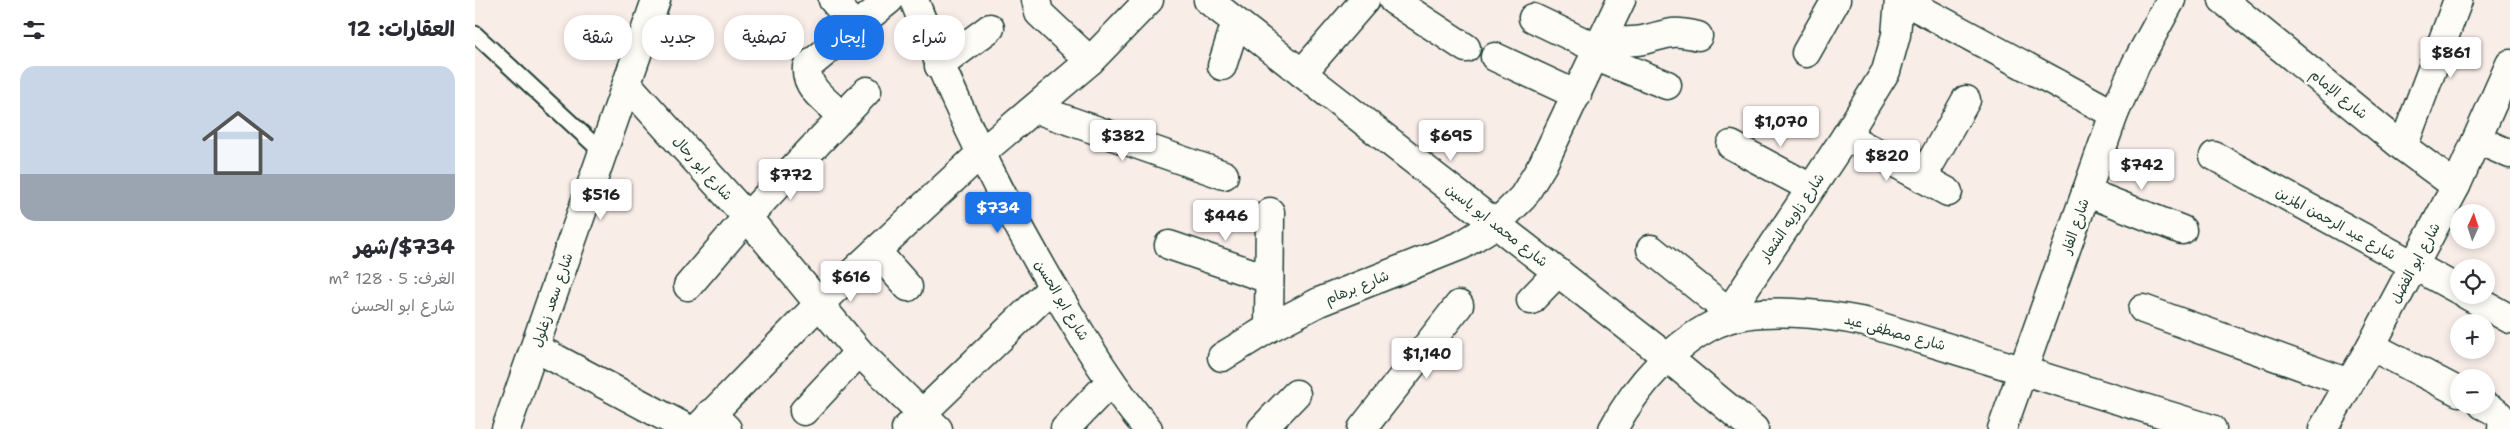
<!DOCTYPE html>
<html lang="ar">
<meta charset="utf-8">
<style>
:root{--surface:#fff;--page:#f7f7f7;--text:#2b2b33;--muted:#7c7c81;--line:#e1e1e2;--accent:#1a73e8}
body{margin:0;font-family:"Shantell Sans","Playpen Sans Arabic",sans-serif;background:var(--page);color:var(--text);direction:rtl;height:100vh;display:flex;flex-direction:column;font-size:19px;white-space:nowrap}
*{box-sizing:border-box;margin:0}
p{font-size:16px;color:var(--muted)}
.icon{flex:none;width:28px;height:28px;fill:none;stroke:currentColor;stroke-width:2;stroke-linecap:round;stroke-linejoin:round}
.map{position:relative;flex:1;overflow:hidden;direction:ltr}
.details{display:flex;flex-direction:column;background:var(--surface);width:475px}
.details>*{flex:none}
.guide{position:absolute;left:15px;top:15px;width:475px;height:45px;direction:rtl;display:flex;gap:10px}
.needle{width:32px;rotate:3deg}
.controls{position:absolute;left:1975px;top:204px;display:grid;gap:10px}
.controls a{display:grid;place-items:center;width:45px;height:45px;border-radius:50%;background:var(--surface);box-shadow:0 2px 8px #0003;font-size:25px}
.price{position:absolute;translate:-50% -42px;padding:0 11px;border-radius:5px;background:#fff;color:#222;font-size:16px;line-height:32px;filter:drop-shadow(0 1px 2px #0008)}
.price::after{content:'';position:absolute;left:50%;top:30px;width:15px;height:11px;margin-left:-8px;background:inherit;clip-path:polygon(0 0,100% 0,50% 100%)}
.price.active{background:var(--accent);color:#fff}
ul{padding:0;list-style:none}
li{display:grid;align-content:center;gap:10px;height:265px;padding:0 20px}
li+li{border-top:1px solid var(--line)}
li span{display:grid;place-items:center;height:155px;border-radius:15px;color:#555}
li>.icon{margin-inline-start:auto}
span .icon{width:90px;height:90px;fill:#fffc;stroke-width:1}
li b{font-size:21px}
h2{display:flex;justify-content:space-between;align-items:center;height:60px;padding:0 20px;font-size:21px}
.tag{padding:0 18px;border-radius:20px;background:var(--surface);box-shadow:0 2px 8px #0003;font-size:18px;line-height:45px}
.tag.active{background:var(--accent);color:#fff}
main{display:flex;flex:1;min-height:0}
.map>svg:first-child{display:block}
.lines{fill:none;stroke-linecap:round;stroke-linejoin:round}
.lane-casing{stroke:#1f3d34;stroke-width:19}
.street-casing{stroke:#1f3d34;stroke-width:31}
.secondary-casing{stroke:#1f3d34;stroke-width:31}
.lane{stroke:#fdfcf7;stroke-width:15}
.street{stroke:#fdfcf7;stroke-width:28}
.secondary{stroke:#fdfcf7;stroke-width:28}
.labels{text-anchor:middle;stroke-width:5;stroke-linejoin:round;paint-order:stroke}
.street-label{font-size:14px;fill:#1f3d34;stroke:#fdfcf7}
</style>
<main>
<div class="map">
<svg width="2035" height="429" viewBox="0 0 2035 429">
<rect width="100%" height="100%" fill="#f9ede8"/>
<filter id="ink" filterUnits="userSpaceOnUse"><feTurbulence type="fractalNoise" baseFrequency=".02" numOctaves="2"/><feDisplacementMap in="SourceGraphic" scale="10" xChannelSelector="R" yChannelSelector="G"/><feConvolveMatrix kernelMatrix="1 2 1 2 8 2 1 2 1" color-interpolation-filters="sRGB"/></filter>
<g filter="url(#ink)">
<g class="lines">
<g class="lane-casing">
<polyline id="lane" points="0,34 127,152"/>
</g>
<g class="street-casing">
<g id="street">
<polyline points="358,0 380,26"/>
<path d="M 439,0 C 479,104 527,201 584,297 C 611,343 638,389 673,429"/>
<polyline points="561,0 564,13 615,61"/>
<polyline points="733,0 1193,358 1279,429"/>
<polyline points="918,0 991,48"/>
<polyline points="1428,0 1639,114"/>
<polyline points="1748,0 1928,147 1981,186"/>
<polyline points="1058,18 1123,49"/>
<path d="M 1128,40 C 1142,41 1158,43 1172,39 C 1196,33 1198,30 1223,36"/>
<polyline points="1331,53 1361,0"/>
<polyline points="1119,56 1192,85"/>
<polyline points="1020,57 1102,95"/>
<polyline points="464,66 515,28"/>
<polyline points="747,66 761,22"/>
<polyline points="827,73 890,0"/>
<polyline points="152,84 272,217 384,352 463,429"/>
<polyline points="561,109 749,175"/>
<path d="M 367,116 C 352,102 330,88 332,67 L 414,0"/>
<polyline points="1371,136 1473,192"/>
<polyline points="2003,140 2035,154"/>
<polyline points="1256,145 1336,188"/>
<polyline points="1928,147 1983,0"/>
<polyline points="1739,156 1984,290"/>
<polyline points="1447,178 1491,100"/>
<polyline points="1611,192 1707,230"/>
<polyline points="694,245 794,279"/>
<polyline points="1176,249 1254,312"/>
<polyline points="401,251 433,287"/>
<polyline points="213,286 272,217 392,91"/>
<polyline points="1992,295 2035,319"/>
<polyline points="1056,300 1083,272"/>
<polyline points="1668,309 1874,383"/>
<polyline points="1248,321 1371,136 1411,71 1421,35 1424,0"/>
<polyline points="794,328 795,212"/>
<polyline points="1896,346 1984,392"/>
<polyline points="61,348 213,429"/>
<polyline points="747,357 794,328 844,302 987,245 1021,224 1048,197 1068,164 1146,0"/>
<path d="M 2008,405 C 2020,411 2029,414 2027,429"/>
<polyline points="329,411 384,352"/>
<polyline points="236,413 252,429"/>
<polyline points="222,429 344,304 505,154 615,61 674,0"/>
<polyline points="431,429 578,287"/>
<polyline points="590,429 636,381"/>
<polyline points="787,429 821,394"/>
<polyline points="887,429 984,305"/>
<path d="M 1138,429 C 1161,386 1201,340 1247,321 C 1286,306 1351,314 1390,322 L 1737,429"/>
<polyline points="1527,429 1639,114 1661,64 1696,0"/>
<polyline points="1848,429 1896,346 1981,186 2035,64"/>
</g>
</g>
<g class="secondary-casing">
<polyline id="secondary" points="31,429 181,0"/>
</g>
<use href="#lane" class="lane"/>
<use href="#street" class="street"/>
<use href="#secondary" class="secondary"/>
</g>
</g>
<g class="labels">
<g class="street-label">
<text transform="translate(1864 94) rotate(39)" y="5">شارع الإمام</text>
<text transform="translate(228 168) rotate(48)" y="5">شارع ابو رحال</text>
<text transform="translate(1317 217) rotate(-56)" y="5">شارع زاويه الشعار</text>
<text transform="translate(1861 223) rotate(29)" y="5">شارع عبد الرحمن المزين</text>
<text transform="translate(1022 225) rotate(38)" y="5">شارع محمد ابو ياسين</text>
<text transform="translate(1600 226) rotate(-71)" y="5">شارع الفار</text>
<text transform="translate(1940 263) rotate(-62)" y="5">شارع ابو الفضل</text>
<text transform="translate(882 287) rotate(-22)" y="5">شارع برهام</text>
<text transform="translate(77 300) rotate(-71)" y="5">شارع سعد زغلول</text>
<text transform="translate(587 300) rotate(59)" y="5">شارع ابو الحسن</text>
<text transform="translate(1420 332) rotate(15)" y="5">شارع مصطفى عيد</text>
</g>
</g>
</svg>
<div class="controls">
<a><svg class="needle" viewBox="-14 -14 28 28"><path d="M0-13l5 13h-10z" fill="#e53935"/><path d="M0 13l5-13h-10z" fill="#7c7c81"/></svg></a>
<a><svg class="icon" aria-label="locate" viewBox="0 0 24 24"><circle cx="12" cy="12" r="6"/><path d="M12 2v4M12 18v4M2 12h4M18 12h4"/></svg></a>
<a>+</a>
<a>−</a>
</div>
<b class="price" style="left:1976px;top:79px">$861</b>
<b class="price" style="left:1306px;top:148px">$1,070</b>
<b class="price" style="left:648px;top:162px">$382</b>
<b class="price" style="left:976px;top:162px">$695</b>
<b class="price" style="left:1412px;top:182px">$820</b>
<b class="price" style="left:1667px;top:191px">$742</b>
<b class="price" style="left:316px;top:201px">$772</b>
<b class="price" style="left:126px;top:221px">$516</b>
<b class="price active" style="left:523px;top:234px">$734</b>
<b class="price" style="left:751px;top:242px">$446</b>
<b class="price" style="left:376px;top:303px">$616</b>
<b class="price" style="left:952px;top:380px">$1,140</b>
<div class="guide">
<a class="tag">شراء</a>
<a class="tag active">إيجار</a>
<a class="tag">تصفية</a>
<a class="tag">جديد</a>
<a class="tag">شقة</a>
</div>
</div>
<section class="details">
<h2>العقارات: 12<svg class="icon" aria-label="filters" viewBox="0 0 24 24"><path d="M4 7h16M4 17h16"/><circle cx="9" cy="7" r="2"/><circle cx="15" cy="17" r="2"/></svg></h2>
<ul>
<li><span style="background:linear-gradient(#c9d6e8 70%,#9aa5b1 0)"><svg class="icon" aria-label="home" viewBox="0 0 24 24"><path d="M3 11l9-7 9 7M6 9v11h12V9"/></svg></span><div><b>$734/شهر</b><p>الغرف: 5 · 128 m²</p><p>شارع ابو الحسن</p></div></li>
</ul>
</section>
</main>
